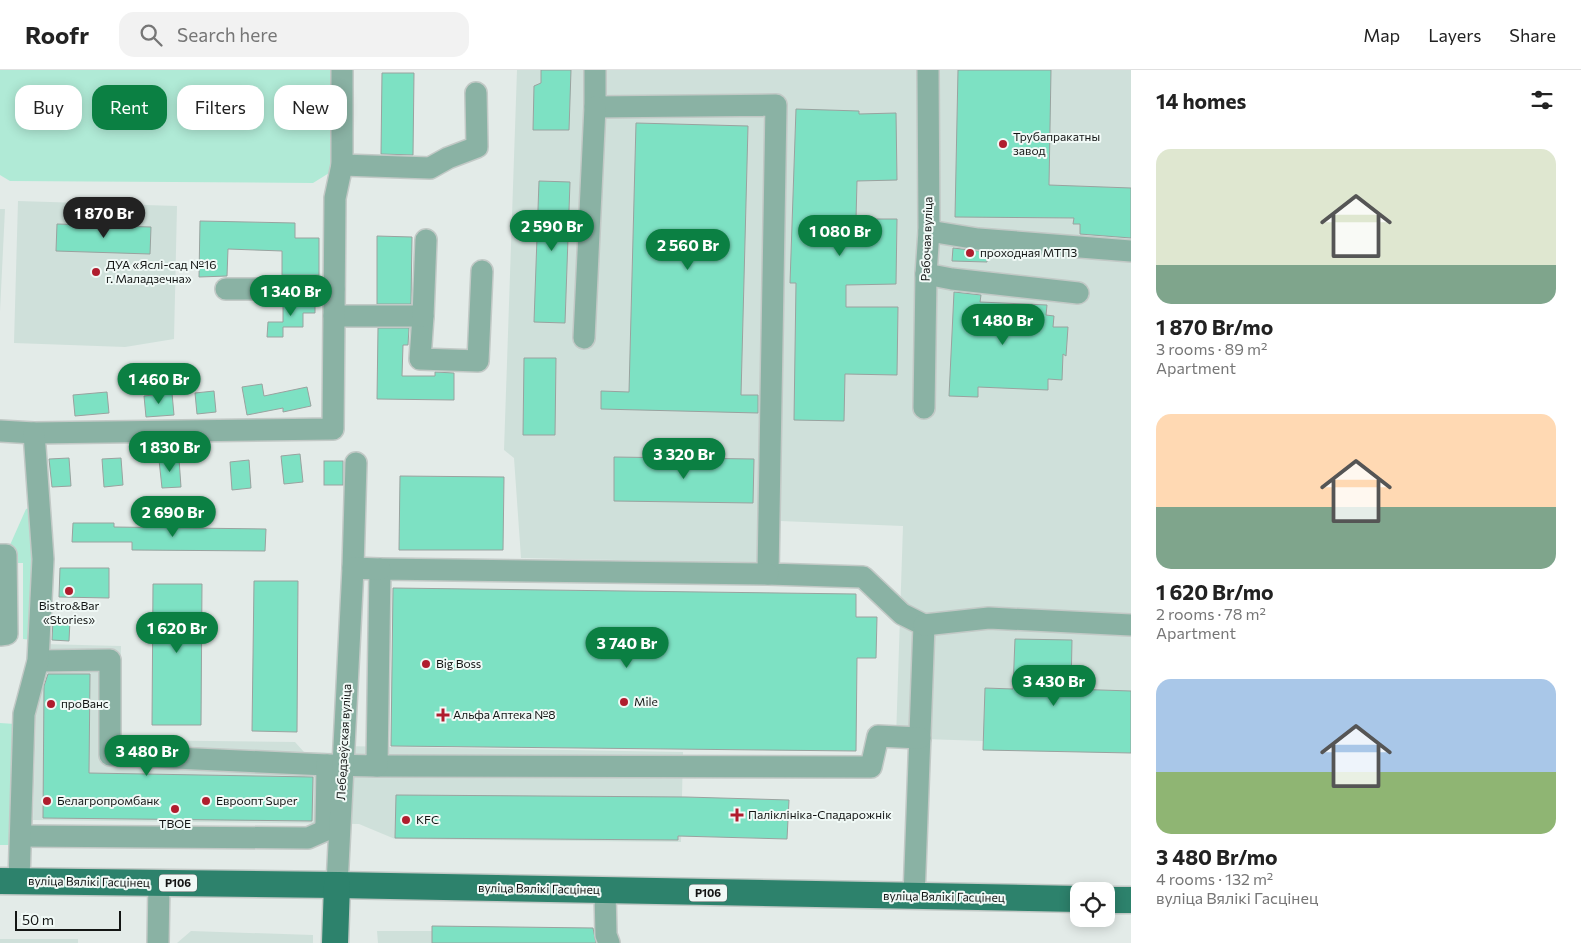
<!DOCTYPE html>
<meta charset="utf-8">
<style>
:root{--surface:#fff;--page:#f2f2f2;--text:#222;--muted:#767676;--line:#e0e0e0;--accent:#0b8043}
body{margin:0;font-family:Commissioner,sans-serif;background:var(--page);color:var(--text);height:100vh;display:flex;flex-direction:column;font-size:19px;white-space:nowrap}
*{box-sizing:border-box;margin:0}
p{font-size:16px;color:var(--muted)}
.icon{flex:none;width:28px;height:28px;fill:none;stroke:currentColor;stroke-width:2;stroke-linecap:round;stroke-linejoin:round}
.map{position:relative;flex:1;overflow:hidden}
.drawer{display:flex;flex-direction:column;background:var(--surface);width:450px}
.drawer>*{flex:none}
.top-card{position:absolute;left:15px;top:15px;width:475px;height:45px;display:flex;gap:10px}
.buttons{position:absolute;left:1070px;top:812px;display:grid;gap:10px}
.buttons a{display:grid;place-items:center;width:45px;height:45px;border-radius:10px;background:var(--surface);box-shadow:0 2px 12px #0003;font-size:25px}
.scale{position:absolute;left:15px;bottom:12px;width:106px;box-sizing:border-box;padding-left:5px;border:2px solid #131514;border-top:0;font-size:14px;line-height:18px;white-space:nowrap;color:#131514;-webkit-text-stroke:4px #f0f9f6;paint-order:stroke}
.price{position:absolute;translate:-50% -42px;padding:0 11px;border-radius:18px;background:var(--accent);color:#fff;font-size:16px;line-height:32px;filter:drop-shadow(0 1px 2px #0008)}
.price::after{content:'';position:absolute;left:50%;top:30px;width:15px;height:11px;margin-left:-8px;background:inherit;clip-path:polygon(0 0,100% 0,50% 100%)}
.price.current{background:#222;color:#fff}
ul{padding:0;list-style:none}
li{display:grid;align-content:center;gap:10px;height:265px;padding:0 25px}
li span{display:grid;place-items:center;height:155px;border-radius:15px;color:#555}
li>.icon{margin-inline-start:auto}
span .icon{width:90px;height:90px;fill:#fffc;stroke-width:1}
li b{font-size:21px}
h2{display:flex;justify-content:space-between;align-items:center;height:60px;padding:0 25px;font-size:21px}
.pill{padding:0 18px;border-radius:15px;background:var(--surface);box-shadow:0 2px 12px #0003;font-size:18px;line-height:45px}
.pill.current{background:var(--accent);color:#fff}
header{display:flex;align-items:center;gap:30px;box-sizing:border-box;height:70px;padding:0 25px;background:var(--surface);border-bottom:1px solid var(--line)}
header strong{font-size:24px}
nav{display:flex;gap:28px;margin-inline-start:auto;font-size:18px}
.search{width:350px;height:45px;background:var(--page);display:flex;align-items:center;gap:12px;box-sizing:border-box;padding:0 18px;border-radius:15px;color:var(--muted);font-size:19px}
main{display:flex;flex:1;min-height:0}
.map>svg:first-child{display:block}
.built{fill:#cfe0da}
.green{fill:#b0ead6}
.building{fill:#7de1c3;stroke:#9aa29f}
.lines{fill:none;stroke-linecap:round;stroke-linejoin:round}
.minor-casing{stroke:#c2c9c6;stroke-width:24}
.major-casing{stroke:#c2c9c6;stroke-width:29}
.minor{stroke:#8ab2a4;stroke-width:21}
.major{stroke:#2d826c;stroke-width:26}
.poi-dot{fill:#b01d2e;stroke:#f0f9f6;stroke-width:2}
.labels{text-anchor:middle;stroke-width:4;stroke-linejoin:round;paint-order:stroke}
.shield{fill:#f0f9f6;stroke:#555958;stroke-width:1}
.shield-label{font-size:11px;font-weight:bold;fill:#131514}
.poi-label{font-size:12px;fill:#131514;stroke:#f0f9f6;text-anchor:start}
.street-label{font-size:12px;fill:#131514;stroke:#f0f9f6}
</style>
<header>
<strong>Roofr</strong>
<div class="search"><svg class="icon" aria-label="search" viewBox="0 0 24 24"><circle cx="10" cy="10" r="6"/><path d="M15 15l6 6"/></svg>Search here</div>
<nav><a>Map</a><a>Layers</a><a>Share</a></nav>
</header>
<main>
<div class="map">
<svg width="1131" height="873" viewBox="0 0 1131 873">
<rect width="100%" height="100%" fill="#e3ebe8"/>
<g class="built">
<polygon points="517,0 1131,0 1131,676 896,668 903,456 758,450 758,493 521,488 514,388 504,380"/>
<polygon points="18,131 177,136 174,269 125,277 14,273"/>
<polygon points="0,139 5,139 0,241"/>
<polygon points="43,574 121,576 119,670 295,672 304,682 341,683 342,676 683,682 681,772 395,769 359,754 33,750 37,614"/>
<polygon points="432,856 601,858 601,873 378,873 377,861 432,861"/>
<polygon points="191,861 313,865 313,873 177,873"/>
<rect x="0" y="869" width="78" height="4"/>
</g>
<g class="green">
<polygon points="0,0 342,0 342,95 313,113 10,111 0,105"/>
<polygon points="33,437 39,486 32,570 23,569 23,493 2,493 26,439"/>
<polygon points="0,653 15,654 10,775 0,775"/>
</g>
<g class="building">
<polygon points="541,0 571,0 569,60 533,60 534,16 541,13"/>
<polygon points="958,0 1051,0 1049,115 1131,118 1131,168 1080,164 1080,154 1073,154 1074,148 955,147"/>
<polygon points="382,3 414,3 413,85 381,84"/>
<polygon points="796,39 859,41 859,44 896,43 897,110 857,111 856,149 897,149 896,214 846,215 846,237 898,237 897,305 845,304 844,351 794,350 796,213 790,213"/>
<polygon points="636,53 748,56 741,325 758,325 758,343 601,339 601,321 629,322"/>
<polygon points="539,111 570,112 565,253 534,252"/>
<polygon points="200,151 295,153 295,168 319,168 319,205 282,205 282,181 228,179 227,206 199,207"/>
<polygon points="57,154 151,157 150,184 56,181"/>
<polygon points="377,166 412,167 411,234 377,234"/>
<polygon points="953,178 987,182 987,192 952,191"/>
<polygon points="954,222 981,225 980,232 1047,235 1046,245 1054,246 1053,257 1068,257 1066,286 1063,284 1062,310 1048,309 1048,320 978,317 978,327 949,326"/>
<polygon points="283,232 315,232 315,243 303,243 303,257 283,257 283,267 267,267 268,252 283,252"/>
<polygon points="378,258 409,258 408,275 403,275 402,306 435,306 435,302 454,303 454,330 377,329"/>
<polygon points="524,288 556,288 555,365 523,365"/>
<polygon points="262,314 264,326 307,317 311,336 283,342 283,338 247,345 242,317"/>
<polygon points="214,321 216,342 197,344 195,323"/>
<polygon points="107,322 109,343 75,346 73,325"/>
<polygon points="172,323 174,345 146,347 144,326"/>
<polygon points="300,384 303,412 284,414 281,386"/>
<polygon points="614,387 754,389 753,433 614,431"/>
<polygon points="69,388 71,416 52,417 49,389"/>
<polygon points="121,388 123,415 104,417 102,389"/>
<polygon points="179,389 181,417 162,418 159,390"/>
<polygon points="249,390 251,418 232,420 230,392"/>
<rect x="324" y="391" width="19" height="24"/>
<polygon points="400,406 504,407 503,480 399,480"/>
<polygon points="73,453 114,453 114,457 266,459 265,481 132,480 132,472 72,472"/>
<polygon points="60,498 109,498 109,528 59,527"/>
<polygon points="254,511 298,511 297,662 252,661"/>
<polygon points="153,514 202,514 201,655 152,655"/>
<polygon points="393,518 856,524 856,547 877,547 876,588 857,588 856,681 391,676"/>
<polygon points="53,550 70,550 69,571 52,570"/>
<polygon points="1015,569 1072,570 1071,619 1131,621 1131,683 983,680 985,618 1013,619"/>
<polygon points="48,604 90,604 89,703 313,707 312,751 43,748 44,616"/>
<polygon points="396,725 686,727 789,730 787,769 678,766 678,770 395,768"/>
<polygon points="432,856 593,858 596,873 432,873"/>
</g>
<g class="lines">
<g class="minor-casing">
<g id="minor">
<polyline points="595,0 595,37 776,35 768,504 863,507 902,544 924,555 914,827"/>
<polyline points="342,95 430,98 448,88 477,77 476,23"/>
<polyline points="929,161 978,169 1131,181"/>
<polyline points="926,204 952,209 1078,223"/>
<polyline points="226,219 334,219"/>
<polyline points="334,246 423,246 420,289 478,291 482,201"/>
<polyline points="423,246 426,170"/>
<polyline points="584,268 595,37"/>
<polyline points="924,338 926,204 929,161 928,0"/>
<polyline points="0,361 34,363 333,359 335,128 342,95 342,0"/>
<polyline points="0,485 6,485 7,564 0,565"/>
<polyline points="353,498 356,393"/>
<polyline points="924,555 989,548 1131,555"/>
<polyline points="38,591 110,590 110,685 327,695"/>
<polyline points="377,696 871,697 878,666 920,668"/>
<polyline points="21,766 308,768 324,761 326,754 327,695 377,696 380,499 768,504"/>
<polyline points="19,812 24,644 38,591 43,489 34,363"/>
<polyline points="337,815 353,498 380,499"/>
<polyline points="605,821 606,865 609,873"/>
<polyline points="158,873 159,813"/>
</g>
</g>
<g class="major-casing">
<g id="major">
<polyline points="0,811 337,815 1079,829"/>
<polyline points="1106,830 1131,830"/>
<polyline points="335,873 337,815"/>
</g>
</g>
<use href="#minor" class="minor"/>
<use href="#major" class="major"/>
</g>
<g class="poi-dot">
<circle cx="1003" cy="74" r="5"/>
<circle cx="970" cy="183" r="5"/>
<circle cx="96" cy="202" r="5"/>
<circle cx="69" cy="521" r="5"/>
<circle cx="426" cy="594" r="5"/>
<circle cx="624" cy="632" r="5"/>
<circle cx="51" cy="634" r="5"/>
<path d="M440.5 637.5h5v5h5v5h-5v5h-5v-5h-5v-5h5z"/>
<circle cx="47" cy="731" r="5"/>
<circle cx="206" cy="731" r="5"/>
<circle cx="175" cy="739" r="5"/>
<path d="M734.5 737.5h5v5h5v5h-5v5h-5v-5h-5v-5h5z"/>
<circle cx="406" cy="750" r="5"/>
</g>
<g class="labels">
<g class="shield">
<rect x="159" y="804.5" width="38" height="17" rx="4"/>
<rect x="689" y="814.5" width="38" height="17" rx="4"/>
</g>
<g class="shield-label">
<text x="178" y="817">Р106</text>
<text x="708" y="827">Р106</text>
</g>
<g class="poi-label">
<text x="1013" y="71">Трубапракатны<tspan x="1013" dy="14">завод</tspan></text>
<text x="980" y="187">проходная МТПЗ</text>
<text x="106" y="199">ДУА «Яслі-сад №16<tspan x="106" dy="14">г. Маладзечна»</tspan></text>
<text x="69" y="540" text-anchor="middle">Bistro&amp;Bar<tspan x="69" dy="14">«Stories»</tspan></text>
<text x="436" y="598">Big Boss</text>
<text x="634" y="636">Mile</text>
<text x="61" y="638">проВанс</text>
<text x="453" y="649">Альфа Аптека №8</text>
<text x="57" y="735">Белагропромбанк</text>
<text x="216" y="735">Евроопт Super</text>
<text x="748" y="749">Паліклініка-Спадарожнік</text>
<text x="416" y="754">KFC</text>
<text x="175" y="758" text-anchor="middle">ТВОЕ</text>
</g>
<g class="street-label">
<text transform="translate(927 169) rotate(-88)" y="4">Рабочая вуліца</text>
<text transform="translate(344 672) rotate(-87)" y="4">Лебедзеўская вуліца</text>
<text transform="translate(89 812) rotate(1)" y="4">вуліца Вялікі Гасцінец</text>
<text transform="translate(539 819) rotate(1)" y="4">вуліца Вялікі Гасцінец</text>
<text transform="translate(944 827) rotate(1)" y="4">вуліца Вялікі Гасцінец</text>
</g>
</g>
</svg>
<div class="buttons">
<a><svg class="icon" aria-label="locate" viewBox="0 0 24 24"><circle cx="12" cy="12" r="6"/><path d="M12 2v4M12 18v4M2 12h4M18 12h4"/></svg></a>
</div>
<div class="scale">50 m</div>
<b class="price current" style="left:104px;top:169px">1 870 Br</b>
<b class="price" style="left:552px;top:182px">2 590 Br</b>
<b class="price" style="left:840px;top:187px">1 080 Br</b>
<b class="price" style="left:688px;top:201px">2 560 Br</b>
<b class="price" style="left:291px;top:247px">1 340 Br</b>
<b class="price" style="left:1003px;top:276px">1 480 Br</b>
<b class="price" style="left:159px;top:335px">1 460 Br</b>
<b class="price" style="left:170px;top:403px">1 830 Br</b>
<b class="price" style="left:684px;top:410px">3 320 Br</b>
<b class="price" style="left:173px;top:468px">2 690 Br</b>
<b class="price" style="left:177px;top:584px">1 620 Br</b>
<b class="price" style="left:627px;top:599px">3 740 Br</b>
<b class="price" style="left:1054px;top:637px">3 430 Br</b>
<b class="price" style="left:147px;top:707px">3 480 Br</b>
<div class="top-card">
<a class="pill">Buy</a>
<a class="pill current">Rent</a>
<a class="pill">Filters</a>
<a class="pill">New</a>
</div>
</div>
<section class="drawer">
<h2>14 homes<svg class="icon" aria-label="filters" viewBox="0 0 24 24"><path d="M4 7h16M4 17h16"/><circle cx="9" cy="7" r="2"/><circle cx="15" cy="17" r="2"/></svg></h2>
<ul>
<li><span style="background:linear-gradient(#dfe7d0 75%,#7fa58c 0)"><svg class="icon" aria-label="home" viewBox="0 0 24 24"><path d="M3 11l9-7 9 7M6 9v11h12V9"/></svg></span><div><b>1 870 Br/mo</b><p>3 rooms · 89 m²</p><p>Apartment</p></div></li>
<li><span style="background:linear-gradient(#ffd9b3 60%,#7fa58c 0)"><svg class="icon" aria-label="home" viewBox="0 0 24 24"><path d="M3 11l9-7 9 7M6 9v11h12V9"/></svg></span><div><b>1 620 Br/mo</b><p>2 rooms · 78 m²</p><p>Apartment</p></div></li>
<li><span style="background:linear-gradient(#a9c7e8 60%,#8fb573 0)"><svg class="icon" aria-label="home" viewBox="0 0 24 24"><path d="M3 11l9-7 9 7M6 9v11h12V9"/></svg></span><div><b>3 480 Br/mo</b><p>4 rooms · 132 m²</p><p>вуліца Вялікі Гасцінец</p></div></li>
</ul>
</section>
</main>
